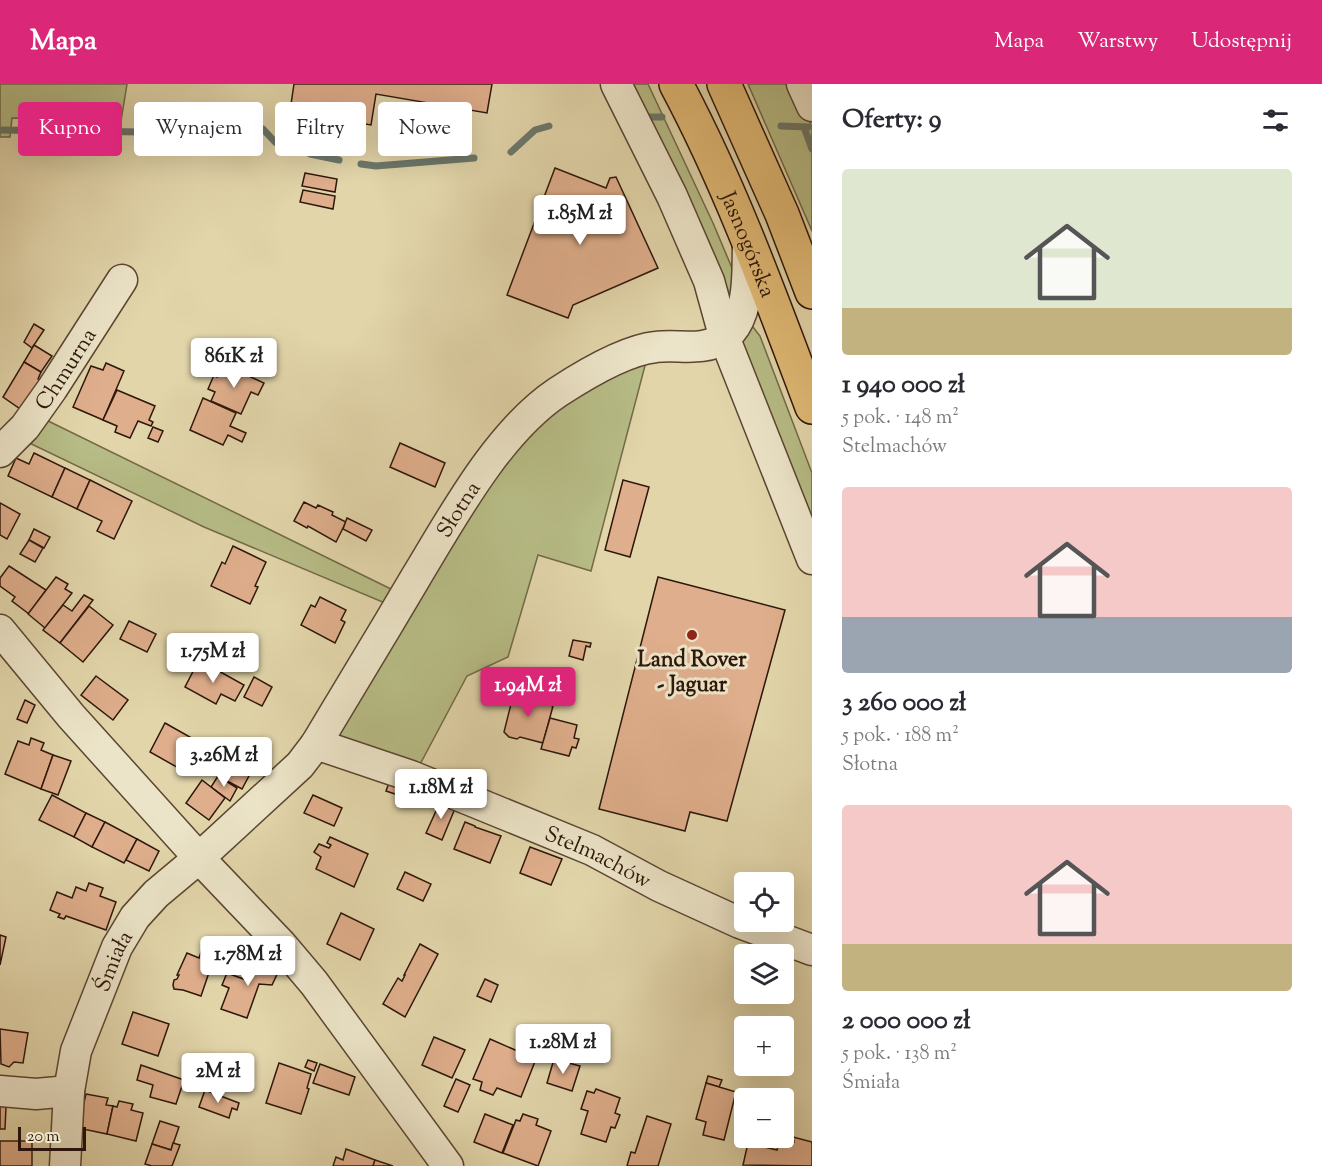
<!DOCTYPE html>
<html lang="pl">
<meta charset="utf-8">
<style>
:root{--surface:#fff;--page:#f2f2f3;--text:#2b2b33;--muted:#7c7c81;--accent:#db2777}
body{margin:0;font-family:"Sorts Mill Goudy",serif;background:var(--page);color:var(--text);height:100vh;display:flex;flex-direction:column;font-size:22px;white-space:nowrap}
*{box-sizing:border-box;margin:0}
p{font-size:20px;color:var(--muted)}
.icon{flex:none;width:33px;height:33px;fill:none;stroke:currentColor;stroke-width:2;stroke-linecap:round;stroke-linejoin:round}
.map{position:relative;flex:1;overflow:hidden}
.details{display:flex;flex-direction:column;background:var(--surface);width:510px}
.details>*{flex:none}
.banner{position:absolute;left:18px;top:18px;width:570px;height:54px;display:flex;gap:12px}
.tools{position:absolute;left:734px;top:788px;display:grid;gap:12px}
.tools a{display:grid;place-items:center;width:60px;height:60px;border-radius:6px;background:var(--surface);box-shadow:0 6px 24px #0002;font-size:30px}
.scale{position:absolute;left:18px;bottom:15px;width:68px;box-sizing:border-box;padding-left:6px;border:3px solid #2e170a;border-top:0;font-size:16px;line-height:21px;white-space:nowrap;color:#2e170a;-webkit-text-stroke:4px #ece4c8;paint-order:stroke}
.price{position:absolute;translate:-50% -51px;padding:0 14px;border-radius:6px;background:#fff;color:#222;font-size:20px;line-height:39px;filter:drop-shadow(0 2px 3px #0008)}
.price::after{content:'';position:absolute;left:50%;top:36px;width:18px;height:14px;margin-left:-9px;background:inherit;clip-path:polygon(0 0,100% 0,50% 100%)}
.price.on{background:var(--accent);color:#fff}
ul{padding:0;list-style:none}
li{display:grid;align-content:center;gap:12px;height:318px;padding:0 30px}
li span{display:grid;place-items:center;height:186px;border-radius:6px;color:#555}
li>.icon{margin-inline-start:auto}
span .icon{width:108px;height:108px;fill:#fffc;stroke-width:1}
li b{font-size:26px}
h2{display:flex;justify-content:space-between;align-items:center;height:72px;padding:0 30px;font-size:26px}
.tag{padding:0 21px;border-radius:6px;background:var(--surface);box-shadow:0 6px 24px #0002;font-size:21px;line-height:54px}
.tag.on{background:var(--accent);color:#fff}
header{display:flex;align-items:center;gap:36px;box-sizing:border-box;height:84px;padding:0 30px;background:var(--accent);color:#fff}
header strong{font-size:28px}
nav{display:flex;gap:33px;margin-inline-start:auto;font-size:21px}
main{display:flex;flex:1;min-height:0}
.map>svg:first-child{display:block}
.green{fill:#b7bc86;stroke:#726a48;stroke-width:1.5}
.lines{fill:none;stroke-linecap:round;stroke-linejoin:round}
.stream{stroke:#6c786b;stroke-width:7}
.building{fill:#dfae8c;stroke:#2e170a;stroke-width:1.5}
.minor-casing{stroke:#5b4632;stroke-width:33}
.major-casing{stroke:#2e170a;stroke-width:36}
.minor{stroke:#ece4c8;stroke-width:30}
.major{stroke:#e1ba75;stroke-width:33}
.poi-dot{fill:#8f2418;stroke:#ece4c8;stroke-width:2}
.labels{text-anchor:middle;stroke-width:6;stroke-linejoin:round;paint-order:stroke}
.street-label{font-size:22px;fill:#2e170a;stroke:#ece4c8}
.poi-label{font-size:22px;font-weight:bold;fill:#2e170a;stroke:#ece4c8}
</style>
<header>
<strong>Mapa</strong>
<nav><a>Mapa</a><a>Warstwy</a><a>Udostępnij</a></nav>
</header>
<main>
<div class="map">
<svg width="812" height="1082" viewBox="0 0 812 1082">
<rect width="100%" height="100%" fill="#e2d5aa"/>
<filter id="stains"><feTurbulence type="fractalNoise" baseFrequency=".00333" numOctaves="4"/><feColorMatrix values="0 0 0 0 .2 0 0 0 0 .09 0 0 0 0 .02 0 0 0 .5 -.17"/></filter>
<radialGradient id="worn" r=".72"><stop offset=".6" stop-color="#630" stop-opacity="0"/><stop offset="1" stop-color="#630" stop-opacity=".3"/></radialGradient>
<g class="green">
<polygon points="0,0 127,0 121,37 12,34 10,53 0,53"/>
<polygon points="627,0 648,0 713,139 732,184 738,211 728,226"/>
<polygon points="748,0 792,0 812,43 812,147"/>
<polygon points="753,243 760,252 812,389 812,443 741,264 747,244"/>
<polygon points="647,274 591,487 538,471 508,573 467,592 417,686 342,662 334,648 501,383 534,340 576,308"/>
<polygon points="40,333 397,508 392,522 204,443 21,355"/>
</g>
<g class="lines">
<g class="stream">
<polyline points="646,33 662,33"/>
<polyline points="781,42 808,43"/>
<polyline points="804,43 812,65"/>
<polyline points="0,46 216,49 263,45 275,58 290,67"/>
<polyline points="511,68 535,46 549,42"/>
<polyline points="310,70 339,76"/>
<polyline points="361,80 376,82 474,74"/>
</g>
</g>
<g class="building">
<polygon points="294,0 492,0 487,29 376,10 371,41 290,27"/>
<polygon points="555,84 606,104 610,94 616,93 658,184 573,221 568,234 507,211"/>
<polygon points="305,89 337,95 335,108 302,102"/>
<polygon points="303,106 335,112 333,125 300,118"/>
<polygon points="34,240 44,246 32,264 24,258"/>
<polygon points="34,261 52,272 41,288 24,278"/>
<polygon points="24,278 41,288 38,295 44,299 26,329 3,313"/>
<polygon points="106,279 124,287 103,336 73,323 91,282 103,286"/>
<polygon points="227,282 264,299 258,311 251,308 241,330 211,317 215,308 208,305 214,291 217,293 219,288 223,290"/>
<polygon points="117,306 155,322 149,336 153,338 151,342 138,337 130,354 115,348 117,342 103,336"/>
<polygon points="203,314 236,329 230,342 246,349 242,358 228,351 223,361 190,346"/>
<polygon points="153,343 163,347 158,358 148,354"/>
<polygon points="400,359 445,379 435,403 390,383"/>
<polygon points="34,369 65,384 52,413 8,392 16,374 29,380"/>
<polygon points="65,384 90,396 77,425 52,413"/>
<polygon points="90,396 132,417 114,455 97,447 102,437 77,425"/>
<polygon points="623,396 649,403 630,473 605,466"/>
<polygon points="304,418 316,424 318,421 333,428 332,431 346,438 336,458 308,442 307,444 294,437"/>
<polygon points="0,419 20,430 7,455 0,451"/>
<polygon points="347,434 372,446 366,457 343,445"/>
<polygon points="34,445 50,453 44,464 29,456"/>
<polygon points="29,456 43,464 35,478 20,470"/>
<polygon points="233,462 266,478 255,502 258,503 250,520 211,502 222,478 225,480"/>
<polygon points="9,482 46,506 29,530 12,517 15,513 0,502 0,494"/>
<polygon points="56,493 68,500 65,505 72,509 45,544 28,530"/>
<polygon points="658,493 785,526 727,737 690,728 685,747 599,725"/>
<polygon points="84,511 93,516 60,559 43,546 63,521 72,527"/>
<polygon points="320,513 346,526 341,536 345,538 335,559 301,541 311,521 315,523"/>
<polygon points="89,522 113,541 83,578 60,559"/>
<polygon points="129,537 156,550 147,568 120,555"/>
<polygon points="573,556 591,559 590,563 586,562 583,576 569,572"/>
<polygon points="199,576 244,601 235,617 221,610 216,620 185,603"/>
<polygon points="96,592 128,616 113,636 81,611"/>
<polygon points="254,593 272,603 262,622 244,613"/>
<polygon points="531,606 540,608 539,612 543,613 542,619 553,622 543,659 520,653 517,655 509,653 504,648 513,612 524,615 526,609 530,610"/>
<polygon points="25,616 35,621 27,639 17,635"/>
<polygon points="550,634 577,641 574,654 579,655 576,664 572,663 569,672 541,665"/>
<polygon points="165,639 197,657 182,686 150,668"/>
<polygon points="31,654 44,659 41,666 53,671 41,705 5,690 18,657 29,661"/>
<polygon points="234,662 258,675 242,705 218,692"/>
<polygon points="53,671 71,677 58,711 41,705"/>
<polygon points="218,692 237,704 230,717 211,703"/>
<polygon points="202,696 225,714 209,736 186,719"/>
<polygon points="390,696 406,701 401,712 386,707"/>
<polygon points="52,711 86,729 74,753 39,736"/>
<polygon points="313,711 342,724 334,742 304,729"/>
<polygon points="441,716 456,722 442,756 426,749"/>
<polygon points="86,729 105,738 92,763 74,753"/>
<polygon points="105,738 137,755 124,779 92,763"/>
<polygon points="465,738 475,742 475,743 501,752 490,779 454,765"/>
<polygon points="330,753 368,770 354,803 316,785 321,773 314,768 319,760 329,764 331,761 327,759"/>
<polygon points="137,755 159,767 149,787 126,776"/>
<polygon points="530,763 562,775 551,801 520,789"/>
<polygon points="405,788 431,800 423,817 397,805"/>
<polygon points="89,799 103,804 100,812 116,818 106,846 66,832 64,835 58,833 60,830 50,826 57,808 72,814 76,803 86,807"/>
<polygon points="341,829 374,845 360,876 327,860"/>
<polygon points="0,851 6,853 0,881"/>
<polygon points="206,854 227,861 222,874 215,871 201,912 183,906 174,905 173,901 174,896 177,895 179,891 177,891 187,869 199,874"/>
<polygon points="420,860 438,870 405,933 383,920 398,894 402,897 405,891 404,891"/>
<polygon points="262,869 273,875 280,884 272,901 259,900 247,934 221,925 229,904 222,901 227,889 249,897"/>
<polygon points="485,895 498,901 491,918 477,912"/>
<polygon points="133,928 169,940 158,972 122,960"/>
<polygon points="0,945 28,949 23,979 14,978 9,983 1,980"/>
<polygon points="434,953 465,966 452,994 422,981"/>
<polygon points="490,955 536,975 521,1013 497,1004 493,1011 480,1006 482,998 473,995"/>
<polygon points="554,975 580,982 572,1007 547,999"/>
<polygon points="308,976 317,979 314,987 305,983"/>
<polygon points="279,979 311,990 307,1004 309,1005 301,1030 266,1019"/>
<polygon points="320,980 355,993 349,1011 313,999"/>
<polygon points="141,981 184,996 176,1020 150,1013 153,1001 137,996"/>
<polygon points="708,992 722,996 719,1003 706,999"/>
<polygon points="456,995 470,1001 458,1028 444,1022"/>
<polygon points="706,999 736,1008 724,1056 703,1051 706,1038 696,1035"/>
<polygon points="596,1005 620,1014 615,1029 620,1031 615,1044 611,1043 606,1058 581,1050 588,1027 581,1025 587,1007 594,1009"/>
<polygon points="205,1006 239,1019 237,1026 232,1024 229,1034 199,1023"/>
<polygon points="86,1010 108,1014 106,1021 113,1022 107,1050 78,1044"/>
<polygon points="119,1017 133,1020 131,1026 143,1029 136,1057 107,1050 113,1022 117,1023"/>
<polygon points="0,1022 6,1023 5,1045 0,1045"/>
<polygon points="485,1030 513,1041 502,1069 474,1058"/>
<polygon points="523,1030 538,1035 536,1041 551,1047 538,1082 503,1069 516,1036 520,1037"/>
<polygon points="647,1032 671,1040 658,1082 627,1082 631,1068 635,1069"/>
<polygon points="160,1037 179,1043 171,1066 152,1060"/>
<polygon points="793,1053 812,1058 812,1082 743,1081 748,1059 777,1066 780,1055 794,1058"/>
<rect x="0" y="1057" width="32" height="25"/>
<polygon points="173,1059 180,1061 172,1082 152,1082 145,1080 152,1060 171,1066"/>
<polygon points="346,1065 375,1076 373,1082 333,1082 336,1073 343,1076"/>
<polygon points="375,1076 393,1082 373,1082"/>
</g>
<g class="lines">
<g class="minor-casing">
<g id="minor">
<polyline points="616,0 672,112 709,197 725,255 812,475"/>
<polyline points="802,0 812,22"/>
<path id="s1" d="M 0,368 L 25,343 L 52,305 L 122,196"/>
<polyline points="0,546 71,632 199,774 281,860 314,899 448,1082"/>
<path id="s2" d="M 316,660 L 411,692 L 592,766 L 659,802 L 740,839 L 812,866"/>
<polyline points="0,1007 36,1010 69,1007"/>
<path id="s3" d="M 65,1082 L 69,1007 L 76,967 L 117,863 L 135,833 L 156,810 L 199,774 L 300,681 L 316,660 C 349,605 383,549 416,493 C 453,432 498,348 558,308 C 584,291 626,266 656,263 C 671,261 687,264 702,262 C 752,255 747,197 748,158"/>
</g>
</g>
<g class="major-casing">
<g id="major">
<path id="s4" d="M 676,0 C 731,103 771,214 812,323"/>
<polyline points="724,0 782,130 812,208"/>
</g>
</g>
<use href="#minor" class="minor"/>
<use href="#major" class="major"/>
</g>
<circle class="poi-dot" cx="692" cy="551" r="6"/>
<g class="labels">
<g class="street-label">
<text dy="8" stroke="none"><textPath href="#s4" startOffset="176">Jasnogórska</textPath></text>
<text dy="8" stroke="none"><textPath href="#s1" startOffset="106">Chmurna</textPath></text>
<text dy="8" stroke="none"><textPath href="#s3" startOffset="788">Słotna</textPath></text>
<text dy="8" stroke="none"><textPath href="#s2" startOffset="304">Stelmachów</textPath></text>
<text dy="8" stroke="none"><textPath href="#s3" startOffset="213">Śmiała</textPath></text>
</g>
<g class="poi-label">
<text x="692" y="582">Land Rover<tspan x="692" dy="25">- Jaguar</tspan></text>
</g>
</g>
<rect width="100%" height="100%" filter="url(#stains)"/>
<rect width="100%" height="100%" fill="url(#worn)"/>
</svg>
<div class="tools">
<a><svg class="icon" aria-label="locate" viewBox="0 0 24 24"><circle cx="12" cy="12" r="6"/><path d="M12 2v4M12 18v4M2 12h4M18 12h4"/></svg></a>
<a><svg class="icon" aria-label="layers" viewBox="0 0 24 24"><path d="M12 4l9 5-9 5-9-5zM3 14l9 5 9-5"/></svg></a>
<a>+</a>
<a>−</a>
</div>
<div class="scale">20 m</div>
<b class="price" style="left:580px;top:162px">1.85M zł</b>
<b class="price" style="left:234px;top:305px">861K zł</b>
<b class="price" style="left:213px;top:600px">1.75M zł</b>
<b class="price on" style="left:528px;top:634px">1.94M zł</b>
<b class="price" style="left:224px;top:704px">3.26M zł</b>
<b class="price" style="left:441px;top:736px">1.18M zł</b>
<b class="price" style="left:248px;top:903px">1.78M zł</b>
<b class="price" style="left:563px;top:991px">1.28M zł</b>
<b class="price" style="left:218px;top:1020px">2M zł</b>
<div class="banner">
<a class="tag on">Kupno</a>
<a class="tag">Wynajem</a>
<a class="tag">Filtry</a>
<a class="tag">Nowe</a>
</div>
</div>
<section class="details">
<h2>Oferty: 9<svg class="icon" aria-label="filters" viewBox="0 0 24 24"><path d="M4 7h16M4 17h16"/><circle cx="9" cy="7" r="2"/><circle cx="15" cy="17" r="2"/></svg></h2>
<ul>
<li><span style="background:linear-gradient(#dfe7d0 75%,#c2b280 0)"><svg class="icon" aria-label="home" viewBox="0 0 24 24"><path d="M3 11l9-7 9 7M6 9v11h12V9"/></svg></span><div><b>1 940 000 zł</b><p>5 pok. · 148 m²</p><p>Stelmachów</p></div></li>
<li><span style="background:linear-gradient(#f6c9c9 70%,#9aa5b1 0)"><svg class="icon" aria-label="home" viewBox="0 0 24 24"><path d="M3 11l9-7 9 7M6 9v11h12V9"/></svg></span><div><b>3 260 000 zł</b><p>5 pok. · 188 m²</p><p>Słotna</p></div></li>
<li><span style="background:linear-gradient(#f6c9c9 75%,#c2b280 0)"><svg class="icon" aria-label="home" viewBox="0 0 24 24"><path d="M3 11l9-7 9 7M6 9v11h12V9"/></svg></span><div><b>2 000 000 zł</b><p>5 pok. · 138 m²</p><p>Śmiała</p></div></li>
</ul>
</section>
</main>
